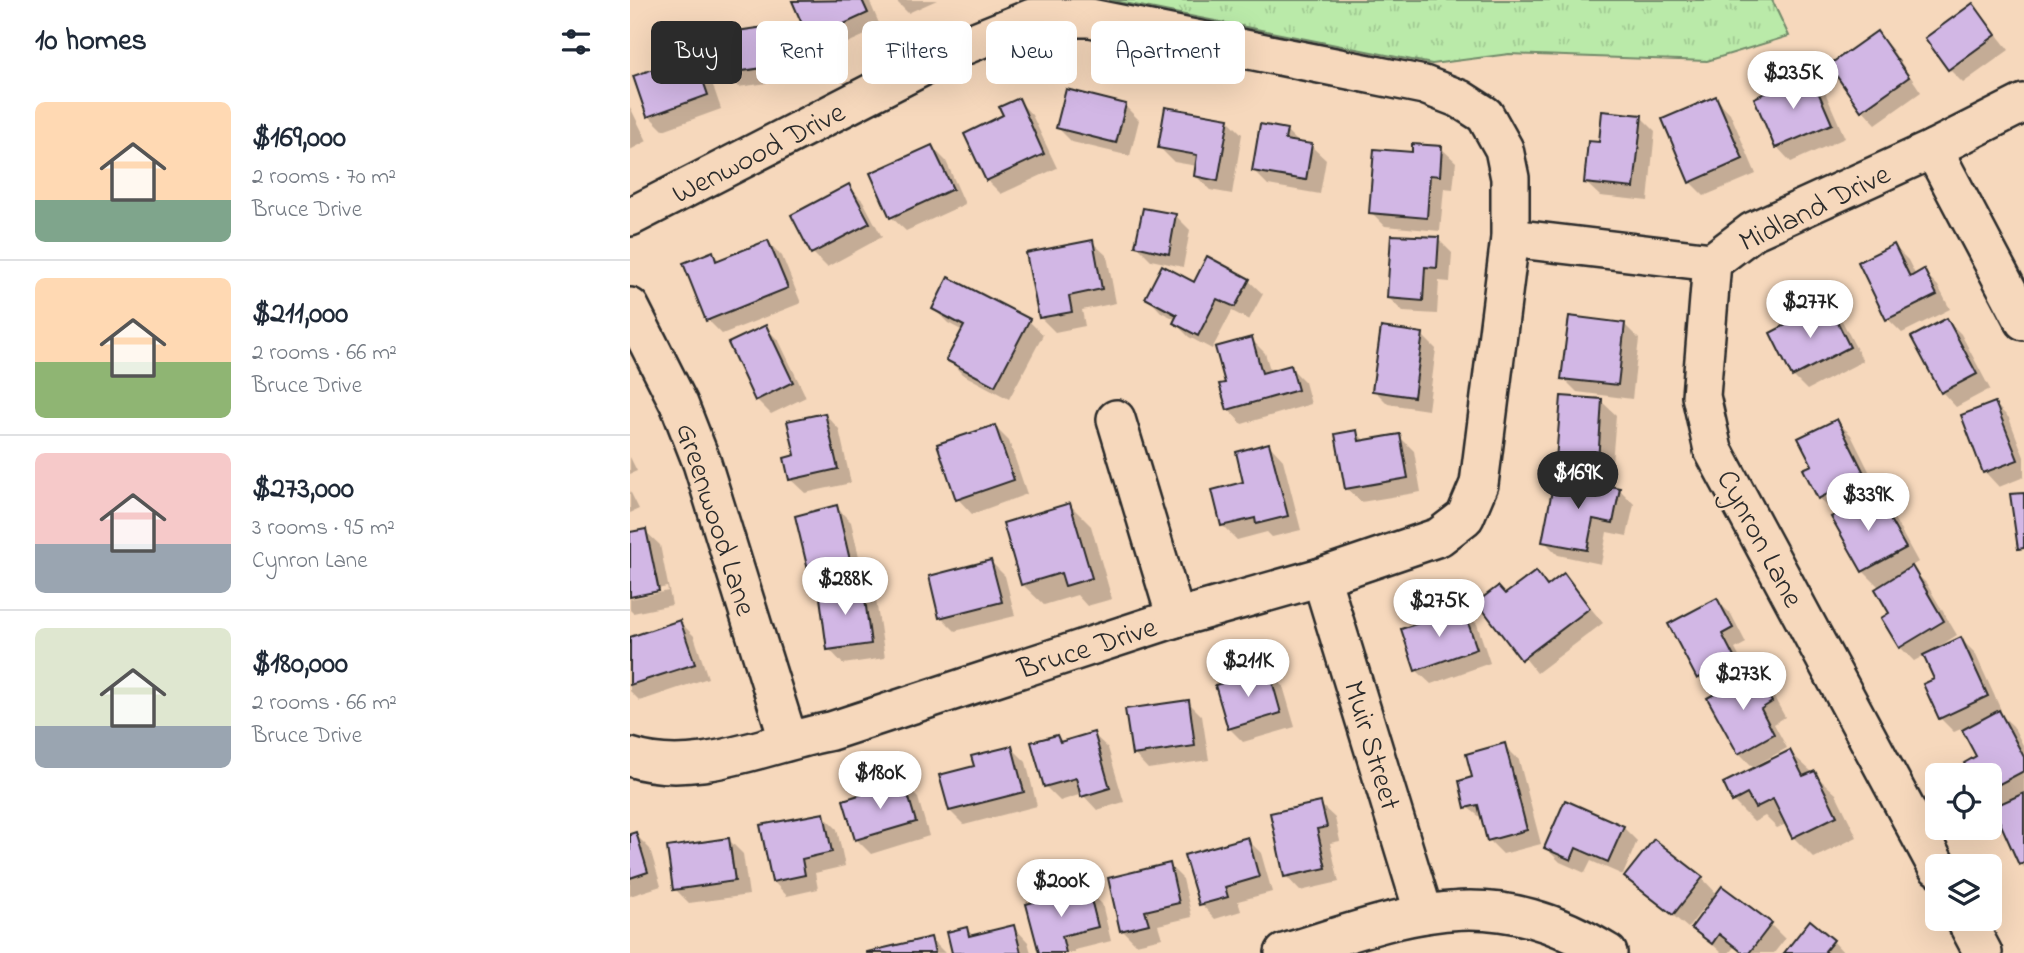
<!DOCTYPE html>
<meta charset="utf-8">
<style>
:root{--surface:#fff;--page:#f6f6f7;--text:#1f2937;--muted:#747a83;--line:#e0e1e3;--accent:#2b2b2b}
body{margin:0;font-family:"Indie Flower",sans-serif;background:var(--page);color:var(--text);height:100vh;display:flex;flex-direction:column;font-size:26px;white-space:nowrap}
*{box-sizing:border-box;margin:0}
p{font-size:23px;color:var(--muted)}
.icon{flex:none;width:38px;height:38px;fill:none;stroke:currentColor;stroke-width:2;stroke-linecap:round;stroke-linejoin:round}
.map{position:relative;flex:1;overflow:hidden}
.side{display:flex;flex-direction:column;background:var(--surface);width:630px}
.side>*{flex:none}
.guide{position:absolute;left:21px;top:21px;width:665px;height:63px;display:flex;gap:14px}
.fabs{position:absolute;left:1295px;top:763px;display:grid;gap:14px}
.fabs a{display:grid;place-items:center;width:77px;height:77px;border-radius:10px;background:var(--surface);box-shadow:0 7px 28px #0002;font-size:35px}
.price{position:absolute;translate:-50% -60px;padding:0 16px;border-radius:24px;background:#fff;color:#222;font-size:23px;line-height:46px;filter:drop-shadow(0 2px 4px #0008)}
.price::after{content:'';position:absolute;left:50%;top:42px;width:21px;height:16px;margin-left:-10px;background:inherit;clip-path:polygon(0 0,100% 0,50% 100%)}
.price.on{background:var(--accent);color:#fff}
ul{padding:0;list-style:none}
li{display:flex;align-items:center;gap:21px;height:175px;padding:0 35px}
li+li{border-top:2px solid var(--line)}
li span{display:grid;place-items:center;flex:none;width:196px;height:140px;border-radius:10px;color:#555}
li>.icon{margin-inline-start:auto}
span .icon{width:84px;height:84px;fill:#fffc;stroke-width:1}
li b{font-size:30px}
h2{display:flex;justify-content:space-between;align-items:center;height:84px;padding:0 35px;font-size:30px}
.tag{padding:0 24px;border-radius:10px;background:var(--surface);box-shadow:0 7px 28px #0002;font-size:24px;line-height:63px}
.tag.on{background:var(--accent);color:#fff}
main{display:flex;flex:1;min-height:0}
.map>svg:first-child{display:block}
.grass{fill:url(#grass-tufts);stroke:#728a6a;stroke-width:2}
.shadow{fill:#0003}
.building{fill:#d2b7e5;stroke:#2b2b2b;stroke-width:2}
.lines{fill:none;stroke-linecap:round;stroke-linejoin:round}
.minor-casing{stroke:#2b2b2b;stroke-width:42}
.minor{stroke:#f6d8bc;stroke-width:37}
.labels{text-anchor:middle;stroke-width:5;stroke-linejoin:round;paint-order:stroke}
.street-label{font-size:30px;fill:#2b2b2b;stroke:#f6d8bc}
</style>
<main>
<section class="side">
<h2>10 homes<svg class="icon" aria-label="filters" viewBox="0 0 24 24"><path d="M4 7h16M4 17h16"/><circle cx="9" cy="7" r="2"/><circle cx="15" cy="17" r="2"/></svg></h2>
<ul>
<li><span style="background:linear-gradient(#ffd9b3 70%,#7fa58c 0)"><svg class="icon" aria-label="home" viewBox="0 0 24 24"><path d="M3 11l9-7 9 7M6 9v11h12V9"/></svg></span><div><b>$169,000</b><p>2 rooms · 70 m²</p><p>Bruce Drive</p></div></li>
<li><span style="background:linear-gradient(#ffd9b3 60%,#8fb573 0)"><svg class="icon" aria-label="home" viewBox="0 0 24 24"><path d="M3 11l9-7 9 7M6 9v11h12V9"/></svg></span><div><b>$211,000</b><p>2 rooms · 66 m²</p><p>Bruce Drive</p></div></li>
<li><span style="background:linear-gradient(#f6c9c9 65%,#9aa5b1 0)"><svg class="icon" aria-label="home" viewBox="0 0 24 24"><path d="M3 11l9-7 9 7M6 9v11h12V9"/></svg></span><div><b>$273,000</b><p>3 rooms · 95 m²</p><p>Cynron Lane</p></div></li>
<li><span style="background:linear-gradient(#dfe7d0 70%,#9aa5b1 0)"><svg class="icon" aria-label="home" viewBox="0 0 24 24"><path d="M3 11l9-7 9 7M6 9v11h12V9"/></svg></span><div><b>$180,000</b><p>2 rooms · 66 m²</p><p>Bruce Drive</p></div></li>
</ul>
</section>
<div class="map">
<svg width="1394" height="953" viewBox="0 0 1394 953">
<defs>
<pattern id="grass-tufts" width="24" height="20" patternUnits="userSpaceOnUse" patternTransform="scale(1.75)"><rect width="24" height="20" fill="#baeaa9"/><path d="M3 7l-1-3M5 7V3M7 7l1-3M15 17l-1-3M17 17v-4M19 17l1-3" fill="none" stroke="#a0c992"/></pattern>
</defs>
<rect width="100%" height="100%" fill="#f6d8bc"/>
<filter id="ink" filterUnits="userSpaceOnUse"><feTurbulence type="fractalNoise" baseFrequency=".0143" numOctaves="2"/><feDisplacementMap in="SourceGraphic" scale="14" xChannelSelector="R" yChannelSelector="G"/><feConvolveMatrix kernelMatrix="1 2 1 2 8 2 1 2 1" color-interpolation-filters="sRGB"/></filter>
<g filter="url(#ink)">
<polygon class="grass" points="479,0 1142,0 1159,36 1077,61 879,54 802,64"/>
<g class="shadow">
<polygon points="168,0 239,0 251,28 195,53 180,39 164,1"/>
<polygon points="265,0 307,0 278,13"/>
<polygon points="1343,5 1379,50 1333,83 1319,69"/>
<polygon points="147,27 161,41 167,79 108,87 94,73"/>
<polygon points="1247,34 1261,48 1291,92 1246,124 1232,109"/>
<polygon points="64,57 78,71 91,109 33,130 19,116"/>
<polygon points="1180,75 1194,90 1215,138 1161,162 1147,147 1126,99"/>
<polygon points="1086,98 1100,113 1126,174 1074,196 1060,182"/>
<polygon points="388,100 402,115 427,168 371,194 357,180 375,116"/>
<polygon points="495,106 509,120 500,156 442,142 428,128"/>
<polygon points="0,107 17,141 0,150"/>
<polygon points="1011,117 1025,131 1018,201 970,196 955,182 970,144"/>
<polygon points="598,120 612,134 602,194 580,190 566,176 567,166 544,162 530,148"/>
<polygon points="656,130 670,144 681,146 696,160 690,194 638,185 624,171"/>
<polygon points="302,147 316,161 335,204 276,231 261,217"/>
<polygon points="811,148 826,162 823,189 814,188 810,231 755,226 741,212 783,154"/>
<polygon points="219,187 233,201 252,237 197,267 183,253"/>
<polygon points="546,216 560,230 553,267 521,260 507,246"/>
<polygon points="808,239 822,253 820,282 809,281 807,314 773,312 759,298"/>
<polygon points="138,242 152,256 171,303 92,334 78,320 82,253 90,261"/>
<polygon points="462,242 477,256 486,303 452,310 455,326 425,332 410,317"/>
<polygon points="1264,246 1278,260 1286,276 1294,272 1308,286 1320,309 1272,333 1258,319"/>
<polygon points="618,280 633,294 619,320 602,311 582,349 559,337 545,323 547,320 531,312 517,297 564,284"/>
<polygon points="1197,305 1211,319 1233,361 1177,390 1163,376"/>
<polygon points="304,309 399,321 413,335 379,399 332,374 318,359 333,331 318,323"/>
<polygon points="1317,320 1331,334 1360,389 1326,407 1312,392 1284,338"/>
<polygon points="994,324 1009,339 1002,399 947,392 933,378"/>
<polygon points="135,327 149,341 176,397 141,414 127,400"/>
<polygon points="792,335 806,349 798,410 758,404 744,390"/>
<polygon points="621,339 635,353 641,373 660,367 675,382 681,404 612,424 598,409 597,384"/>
<polygon points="971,401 986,415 981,476 942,474 928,459"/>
<polygon points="1365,404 1379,418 1394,457 1394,477 1369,487 1355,472"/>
<polygon points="195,414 209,429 221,483 175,493 160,479 167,457"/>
<polygon points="1207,421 1221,435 1248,489 1203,512 1189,498"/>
<polygon points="365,427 379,441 397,494 342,514 328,499"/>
<polygon points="726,432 736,442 769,436 784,451 791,492 731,502 716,488"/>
<polygon points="639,445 653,460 671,530 642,537 637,532 607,540 592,525"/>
<polygon points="0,457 7,471 0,474"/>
<polygon points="990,490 1004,504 997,536 977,532 971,564 928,555 914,541"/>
<polygon points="0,491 9,509 0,513"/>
<polygon points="1244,495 1259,509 1288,562 1280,567 1296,583 1327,635 1310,646 1311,648 1331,639 1345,653 1371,710 1368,712 1383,726 1394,747 1394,868 1367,807 1360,800 1360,775 1343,775 1337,763 1348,757 1333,728 1324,732 1310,718 1307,680 1295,655 1284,661 1270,647 1261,614 1250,588 1233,571"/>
<polygon points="440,505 461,526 482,599 457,606 447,595 414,605 392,584"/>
<polygon points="206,507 221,522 233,574 194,583 180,569"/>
<polygon points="15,531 30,545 42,605 3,613 0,610 0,599 38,591 37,587 0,595 0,534"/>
<polygon points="361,562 375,576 385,616 325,631 311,617"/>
<polygon points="906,573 919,586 934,576 973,623 907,673 850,602 876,596"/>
<polygon points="232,585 246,600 255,658 213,664 199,649"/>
<polygon points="1086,600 1101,614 1116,643 1105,649 1118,674 1083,692 1068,678 1040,625"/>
<polygon points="832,610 847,624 860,663 801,684 786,670"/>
<polygon points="50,622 64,636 78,678 10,701 0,691 0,639"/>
<polygon points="639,672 653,686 665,727 613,742 599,728"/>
<polygon points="1125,674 1139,688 1155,717 1144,724 1157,748 1123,767 1109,753"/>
<polygon points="558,702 572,716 579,760 518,769 504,754"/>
<polygon points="463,734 478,748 494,802 467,810 452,794 430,801 416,787 403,743 427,736 433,743"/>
<polygon points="874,745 889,760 911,844 873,854 859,840 854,820 837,807 844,778"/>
<polygon points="382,748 396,762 407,806 334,825 320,811 346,768"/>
<polygon points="1160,752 1206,794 1227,837 1184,858 1163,837 1156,824 1147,828 1135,816 1124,822 1103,801"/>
<polygon points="273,783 288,798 299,836 241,854 226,839"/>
<polygon points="690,804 705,818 710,841 700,843 709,882 670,891 656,876"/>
<polygon points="193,815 207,829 215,866 185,873 188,889 157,896 143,881"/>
<polygon points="993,827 1007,841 993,875 961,861 955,873 930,862 916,848"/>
<polygon points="5,834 20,849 31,886 0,896 0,836"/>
<polygon points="617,839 631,853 642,892 608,901 611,911 585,919 571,904"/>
<polygon points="99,840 113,854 119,895 59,903 45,889"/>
<polygon points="539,865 553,879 562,917 528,925 532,938 506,944 492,930"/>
<polygon points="997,877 1072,878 1088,895 1141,925 1155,939 1144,953 1112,953 1104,947 1099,953 1092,953 1063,927 1078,908 1075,906 1058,928"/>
<polygon points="457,889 472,904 481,941 445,950 445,953 411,953"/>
<polygon points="1181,923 1203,941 1214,953 1156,953"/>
<polygon points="384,927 398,942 401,953 324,953 336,929 345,937"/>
<polygon points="301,939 315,953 241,953"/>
</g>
<g class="building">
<polygon points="232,0 238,13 179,40 162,1"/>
<polygon points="1343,3 1366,35 1318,70 1295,38"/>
<polygon points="148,25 153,65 92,74 86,34"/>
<polygon points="1247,31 1279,77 1231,111 1199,65"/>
<polygon points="64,55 78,95 17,117 3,76"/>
<polygon points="1180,73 1202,124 1145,148 1124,98"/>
<polygon points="436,89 496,104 486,143 426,128"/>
<polygon points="1086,96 1113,159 1059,183 1032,119"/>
<polygon points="389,98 414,154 356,181 334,134 373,115 369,107"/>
<polygon points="535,107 599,118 588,181 564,176 567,155 528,148"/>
<polygon points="972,111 1012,115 1004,188 954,183 958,141 969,142"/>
<polygon points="630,124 657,129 655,140 682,144 676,180 622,171"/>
<polygon points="782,144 812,146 810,176 800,175 797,218 739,213 744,149 782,152"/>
<polygon points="302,145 323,189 260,218 240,173"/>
<polygon points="219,184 240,223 181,254 161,215"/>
<polygon points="513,208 546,214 539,254 505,246"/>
<polygon points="761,235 809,237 807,268 795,267 793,301 757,298"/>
<polygon points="138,240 158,288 76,321 53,263 83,251 86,261"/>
<polygon points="463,240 472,289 439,296 442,312 409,318 396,253"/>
<polygon points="1264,244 1280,277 1294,269 1307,295 1256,320 1228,262"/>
<polygon points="577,256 620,279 605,307 587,299 568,336 543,323 547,315 515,298 532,265 564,282"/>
<polygon points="318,277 400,319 365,386 316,360 334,326 302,309"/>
<polygon points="1198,303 1220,347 1162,377 1140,333"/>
<polygon points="939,316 995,323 988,385 931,379"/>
<polygon points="1317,318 1347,374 1311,393 1281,337"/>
<polygon points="136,325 163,382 125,401 98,343"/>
<polygon points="751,327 793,333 784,397 742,391"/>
<polygon points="622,337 632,373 661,365 668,390 597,410 589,384 595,383 585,347"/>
<polygon points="931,396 972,399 968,463 926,460"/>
<polygon points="1365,402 1388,460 1353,473 1331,415"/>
<polygon points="195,413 208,469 159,480 154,458 165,455 157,421"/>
<polygon points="1207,419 1235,475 1188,499 1173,469 1182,465 1168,438"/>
<polygon points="365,425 384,480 326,500 307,444"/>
<polygon points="727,430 729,441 770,434 778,478 715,489 705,434"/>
<polygon points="639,443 658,516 626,524 625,518 591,526 582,490 613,482 606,452"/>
<polygon points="925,475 990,488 983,523 963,519 957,550 912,542"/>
<polygon points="1245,493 1276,548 1232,572 1201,517"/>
<polygon points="1394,493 1394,548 1388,549 1380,494"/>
<polygon points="440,503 462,578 435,586 431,573 391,585 373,523"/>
<polygon points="207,505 220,560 178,570 165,516"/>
<polygon points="16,529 29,591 0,597 0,532"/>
<polygon points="361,560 372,602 309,618 299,576"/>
<polygon points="1282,566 1314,621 1269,648 1251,618 1259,613 1245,589"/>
<polygon points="906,571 917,586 934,573 960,608 891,660 847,602 868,586 875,594"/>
<polygon points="233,584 241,644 197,650 189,590"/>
<polygon points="1087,598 1103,628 1092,634 1105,659 1067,679 1038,624"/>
<polygon points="833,608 847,649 785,671 771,629"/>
<polygon points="50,620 65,664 0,685 0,637"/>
<polygon points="1331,637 1358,696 1309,719 1293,684 1304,679 1293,655"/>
<polygon points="639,670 651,713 598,729 585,685"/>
<polygon points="1125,672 1142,702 1131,709 1144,734 1108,754 1077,698"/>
<polygon points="559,700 565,746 502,755 495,709"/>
<polygon points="1369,710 1394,757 1394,771 1360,789 1360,775 1341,775 1334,763 1346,756 1332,730"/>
<polygon points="464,732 480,788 451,797 446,778 414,787 401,742 427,735 430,742"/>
<polygon points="875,743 897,830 857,841 848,805 835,808 829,781 842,777 836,754"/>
<polygon points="382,746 394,792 319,811 309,775 344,766 341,756"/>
<polygon points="1160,750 1173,776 1185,771 1207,816 1162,838 1143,799 1125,808 1117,794 1102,802 1093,783"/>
<polygon points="274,781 286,822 225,840 213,800"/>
<polygon points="1394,793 1394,863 1389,865 1363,807"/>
<polygon points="935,800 994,826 978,862 946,848 941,860 914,848"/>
<polygon points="691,802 697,827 687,829 696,868 654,877 640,813"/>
<polygon points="194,813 202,852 172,859 175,875 142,882 130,825"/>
<polygon points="6,832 18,872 0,878 0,834"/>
<polygon points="618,837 629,877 595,887 598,897 569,905 554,855"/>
<polygon points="99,838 105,881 43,890 37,847"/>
<polygon points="1024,839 1073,877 1043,915 994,877"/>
<polygon points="540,863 549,903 515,911 519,924 490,931 478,878"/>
<polygon points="1092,886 1142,923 1119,953 1113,953 1089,934 1082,944 1061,928"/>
<polygon points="458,887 468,927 432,936 436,953 409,953 396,904"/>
<polygon points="1180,920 1204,940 1195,951 1197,953 1154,953"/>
<polygon points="384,925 391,953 322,953 317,932 337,927 339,936"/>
<polygon points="301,937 305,953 237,953 237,952"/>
</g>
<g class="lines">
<g class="minor-casing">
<g id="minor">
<polyline points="1303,149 1394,321"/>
<path d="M 0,217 L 333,46 L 402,18 L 460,18 L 794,85 L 830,99 L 855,115 L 874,149 L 880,178 L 880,238 L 849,484 L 835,517 L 809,537 L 691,577 L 546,618 L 201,731 C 138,743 65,779 0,757"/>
<polyline points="880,238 1082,262 1123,231 1303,149 1394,103"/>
<polyline points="1082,262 1071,396 1083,450 1307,867"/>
<polyline points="0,307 49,404 72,463 158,739"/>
<polyline points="486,419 546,618"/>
<polyline points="691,577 794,914"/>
<polyline points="1335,919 1353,953"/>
<path d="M 654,953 C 778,915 858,879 978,953"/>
</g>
</g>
<use href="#minor" class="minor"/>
</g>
</g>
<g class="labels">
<g class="street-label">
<text transform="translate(128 152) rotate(-27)" y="10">Wenwood Drive</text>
<text transform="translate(1184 207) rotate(-26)" y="10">Midland Drive</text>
<text transform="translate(87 519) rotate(72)" y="10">Greenwood Lane</text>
<text transform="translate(1131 538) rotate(62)" y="10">Cynron Lane</text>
<text transform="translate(457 647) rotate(-18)" y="10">Bruce Drive</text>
<text transform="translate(743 745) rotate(73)" y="10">Muir Street</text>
</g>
</g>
</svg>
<div class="fabs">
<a><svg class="icon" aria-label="locate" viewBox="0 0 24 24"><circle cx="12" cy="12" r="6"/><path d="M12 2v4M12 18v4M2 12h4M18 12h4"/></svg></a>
<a><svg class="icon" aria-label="layers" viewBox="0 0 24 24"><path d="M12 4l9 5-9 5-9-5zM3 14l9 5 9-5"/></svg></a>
</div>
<b class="price" style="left:1163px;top:111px">$235K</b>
<b class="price" style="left:1180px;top:340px">$277K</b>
<b class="price on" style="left:948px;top:511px">$169K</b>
<b class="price" style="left:1238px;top:533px">$339K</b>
<b class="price" style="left:215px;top:617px">$288K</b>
<b class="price" style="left:809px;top:639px">$275K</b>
<b class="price" style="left:618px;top:699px">$211K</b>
<b class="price" style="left:1113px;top:712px">$273K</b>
<b class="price" style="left:250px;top:811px">$180K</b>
<b class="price" style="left:431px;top:919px">$200K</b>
<div class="guide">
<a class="tag on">Buy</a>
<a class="tag">Rent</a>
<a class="tag">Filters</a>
<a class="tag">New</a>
<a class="tag">Apartment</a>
</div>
</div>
</main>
